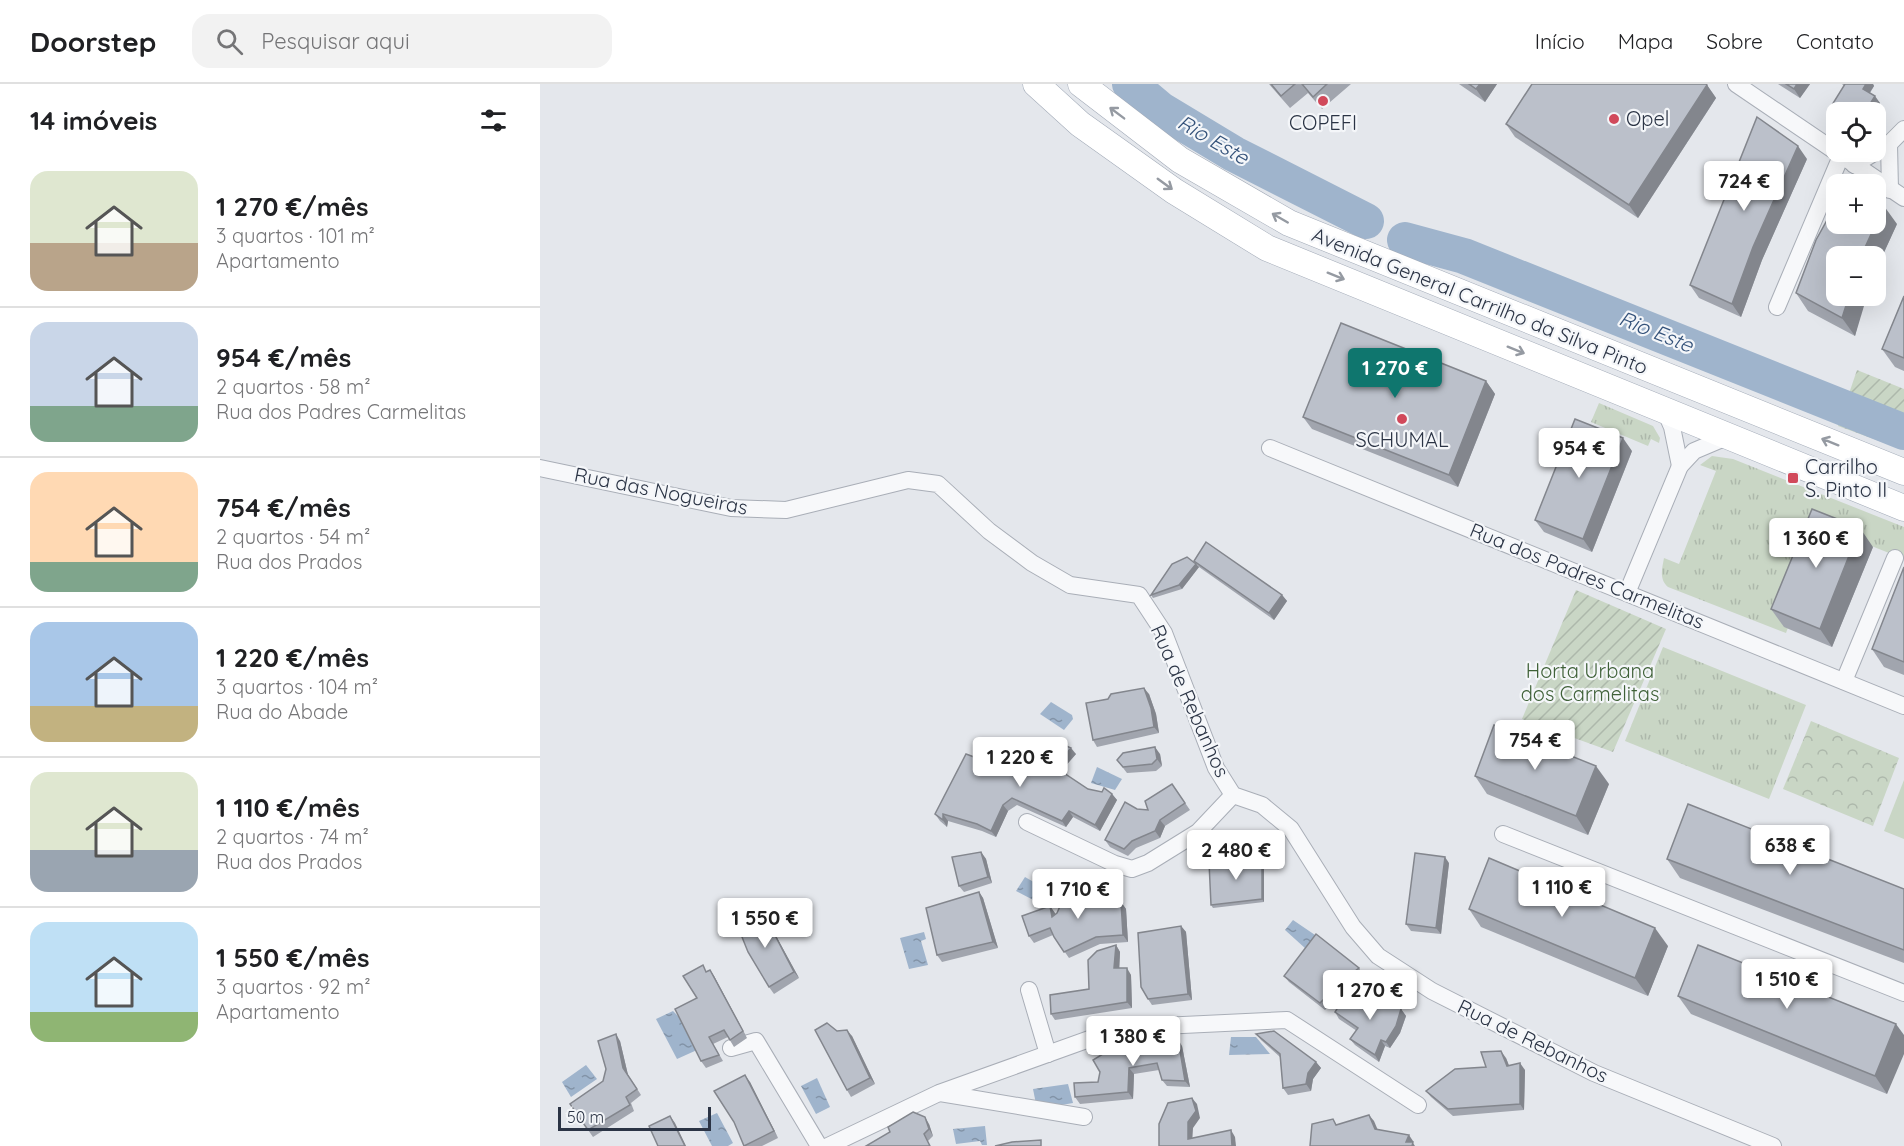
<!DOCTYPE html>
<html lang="pt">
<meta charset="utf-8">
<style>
:root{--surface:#fff;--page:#f2f2f2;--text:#202124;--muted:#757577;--line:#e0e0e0;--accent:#0f766e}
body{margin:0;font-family:Quicksand,sans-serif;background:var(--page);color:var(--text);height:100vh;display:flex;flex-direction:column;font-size:22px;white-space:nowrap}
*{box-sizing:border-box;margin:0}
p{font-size:20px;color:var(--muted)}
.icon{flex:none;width:33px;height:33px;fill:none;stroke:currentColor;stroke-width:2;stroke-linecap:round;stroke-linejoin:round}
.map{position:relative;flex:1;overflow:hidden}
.sheet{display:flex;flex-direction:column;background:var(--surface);width:540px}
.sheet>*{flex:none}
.controls{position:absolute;left:1286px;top:18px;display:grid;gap:12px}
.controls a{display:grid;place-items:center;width:60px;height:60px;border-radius:12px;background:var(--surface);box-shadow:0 6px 24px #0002;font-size:30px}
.scale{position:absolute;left:18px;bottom:15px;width:153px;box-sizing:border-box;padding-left:6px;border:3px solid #2b3445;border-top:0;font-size:16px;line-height:21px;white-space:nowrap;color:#2b3445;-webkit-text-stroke:4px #f4f6f9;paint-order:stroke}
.price{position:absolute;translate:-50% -51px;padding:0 14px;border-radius:6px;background:#fff;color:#222;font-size:20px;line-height:39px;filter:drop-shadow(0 2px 3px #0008)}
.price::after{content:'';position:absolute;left:50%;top:36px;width:18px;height:14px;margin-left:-9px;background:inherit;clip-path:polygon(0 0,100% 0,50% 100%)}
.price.on{background:var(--accent);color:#fff}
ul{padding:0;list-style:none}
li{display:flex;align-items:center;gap:18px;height:150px;padding:0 30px}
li+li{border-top:2px solid var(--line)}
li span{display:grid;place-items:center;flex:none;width:168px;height:120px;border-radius:18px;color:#555}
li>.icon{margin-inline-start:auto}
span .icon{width:72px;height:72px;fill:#fffc;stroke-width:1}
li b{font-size:26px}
h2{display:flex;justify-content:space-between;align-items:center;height:72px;padding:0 30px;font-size:26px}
header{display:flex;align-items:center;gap:36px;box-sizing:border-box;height:84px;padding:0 30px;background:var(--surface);border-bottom:2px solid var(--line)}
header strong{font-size:28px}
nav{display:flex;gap:33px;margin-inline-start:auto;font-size:21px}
.search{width:420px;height:54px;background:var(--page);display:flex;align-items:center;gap:15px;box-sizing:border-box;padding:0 21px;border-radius:18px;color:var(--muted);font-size:22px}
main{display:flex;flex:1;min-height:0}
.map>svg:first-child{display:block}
.grass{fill:url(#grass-tufts)}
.park{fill:url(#park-crowns)}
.garden{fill:url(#garden-furrows)}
.pitch{fill:#c9d6c5}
.water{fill:url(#water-ripples)}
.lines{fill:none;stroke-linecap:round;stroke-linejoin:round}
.river{stroke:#9fb4cc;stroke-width:36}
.minor-casing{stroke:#a9aeb7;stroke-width:18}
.primary-casing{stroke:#a3abb8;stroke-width:27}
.minor{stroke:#f7f8fa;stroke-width:16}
.primary{stroke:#fff;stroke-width:26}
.wall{fill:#a1a5ae}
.shaded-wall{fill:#83868d}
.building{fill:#bbc0ca;stroke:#83868d;stroke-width:1.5}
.oneway{stroke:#959aa2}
.poi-dot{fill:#d1495b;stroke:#f4f6f9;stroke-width:2}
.labels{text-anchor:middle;stroke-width:4.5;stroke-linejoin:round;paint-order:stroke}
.poi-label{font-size:20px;fill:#2b3445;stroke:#f4f6f9;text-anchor:start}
.street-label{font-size:20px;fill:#2b3445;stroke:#f4f6f9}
.park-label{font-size:20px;fill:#3f6138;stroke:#f4f6f9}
.water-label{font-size:21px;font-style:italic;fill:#34527a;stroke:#f4f6f9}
</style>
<header>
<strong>Doorstep</strong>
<div class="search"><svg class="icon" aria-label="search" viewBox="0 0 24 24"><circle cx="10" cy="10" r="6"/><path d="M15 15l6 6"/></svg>Pesquisar aqui</div>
<nav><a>Início</a><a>Mapa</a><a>Sobre</a><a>Contato</a></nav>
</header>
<main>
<section class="sheet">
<h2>14 imóveis<svg class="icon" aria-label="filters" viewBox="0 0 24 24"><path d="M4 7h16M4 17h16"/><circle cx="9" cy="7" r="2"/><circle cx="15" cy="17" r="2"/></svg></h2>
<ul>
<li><span style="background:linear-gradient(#dfe7d0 60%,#b9a48a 0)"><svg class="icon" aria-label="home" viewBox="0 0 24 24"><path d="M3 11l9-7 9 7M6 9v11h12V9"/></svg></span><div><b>1 270 €/mês</b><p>3 quartos · 101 m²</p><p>Apartamento</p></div></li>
<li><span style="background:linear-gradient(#c9d6e8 70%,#7fa58c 0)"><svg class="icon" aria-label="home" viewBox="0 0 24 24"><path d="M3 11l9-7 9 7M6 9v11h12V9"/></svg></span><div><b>954 €/mês</b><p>2 quartos · 58 m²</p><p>Rua dos Padres Carmelitas</p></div></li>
<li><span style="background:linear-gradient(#ffd9b3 75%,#7fa58c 0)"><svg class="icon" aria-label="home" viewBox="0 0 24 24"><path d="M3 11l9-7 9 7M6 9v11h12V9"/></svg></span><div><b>754 €/mês</b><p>2 quartos · 54 m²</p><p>Rua dos Prados</p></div></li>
<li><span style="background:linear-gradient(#a9c7e8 70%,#c2b280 0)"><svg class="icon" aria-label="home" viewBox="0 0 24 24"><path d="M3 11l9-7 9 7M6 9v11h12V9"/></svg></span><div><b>1 220 €/mês</b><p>3 quartos · 104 m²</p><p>Rua do Abade</p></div></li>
<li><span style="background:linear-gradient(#dfe7d0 65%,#9aa5b1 0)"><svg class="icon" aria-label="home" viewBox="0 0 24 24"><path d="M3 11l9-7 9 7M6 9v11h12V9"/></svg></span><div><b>1 110 €/mês</b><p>2 quartos · 74 m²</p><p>Rua dos Prados</p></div></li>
<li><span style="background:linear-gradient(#bfe0f5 75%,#8fb573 0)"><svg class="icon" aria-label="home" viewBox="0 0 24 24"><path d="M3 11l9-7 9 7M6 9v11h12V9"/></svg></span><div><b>1 550 €/mês</b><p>3 quartos · 92 m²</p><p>Apartamento</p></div></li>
</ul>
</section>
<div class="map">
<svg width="1364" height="1062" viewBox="0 0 1364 1062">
<defs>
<pattern id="grass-tufts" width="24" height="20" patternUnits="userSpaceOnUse" patternTransform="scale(1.5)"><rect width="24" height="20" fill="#c9d6c5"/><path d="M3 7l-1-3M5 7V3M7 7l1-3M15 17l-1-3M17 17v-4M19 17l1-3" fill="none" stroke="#adb8ab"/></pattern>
<pattern id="park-crowns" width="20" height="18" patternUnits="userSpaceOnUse" patternTransform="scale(1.5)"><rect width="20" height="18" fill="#c9d6c5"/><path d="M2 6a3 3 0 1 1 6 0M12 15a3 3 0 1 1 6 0" fill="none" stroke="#adb8ab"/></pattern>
<pattern id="garden-furrows" width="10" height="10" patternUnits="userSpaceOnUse" patternTransform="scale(1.5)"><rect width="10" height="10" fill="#c9d6c5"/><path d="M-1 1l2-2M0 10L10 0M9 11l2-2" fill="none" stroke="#adb8ab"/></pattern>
<pattern id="water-ripples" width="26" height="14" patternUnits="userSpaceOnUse" patternTransform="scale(1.5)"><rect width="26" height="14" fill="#9fb4cc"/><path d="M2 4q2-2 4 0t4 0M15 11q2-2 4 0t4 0" fill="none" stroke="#8293a7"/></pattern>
</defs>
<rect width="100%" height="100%" fill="#e4e7ec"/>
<g class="grass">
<polygon points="1059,319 1113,342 1120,354 1119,359 1111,355 1108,362 1051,338"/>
<path d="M 1172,372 L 1193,375 L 1364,443 L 1364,475 L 1284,443 L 1246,549 L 1128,503 C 1119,495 1122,485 1124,474 L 1139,480 L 1176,387 L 1160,381 Z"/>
<polygon points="1123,563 1266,621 1229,715 1085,657"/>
</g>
<polygon class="park" points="1271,637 1359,674 1333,742 1243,705"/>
<g class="garden">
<polygon points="1317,286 1364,305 1364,366 1298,342"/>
<polygon points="1036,506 1126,545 1073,668 982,635"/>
</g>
<polygon class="pitch" points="1364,696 1364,755 1344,747"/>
<g class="water">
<polygon points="511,618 532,631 533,635 524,646 500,630"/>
<polygon points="557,683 582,695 575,706 551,699"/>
<polygon points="485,793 511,808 503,821 476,807"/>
<polygon points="753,836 778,853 766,865 745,846"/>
<polygon points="384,848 386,855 381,857 388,881 369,885 360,854"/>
<polygon points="133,927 142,936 157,966 137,975 116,935"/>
<polygon points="691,953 716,953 730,970 689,971"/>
<polygon points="46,981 57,995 31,1013 22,998"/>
<polygon points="277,994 290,1023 276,1030 261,1002"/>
<polygon points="528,1000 533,1019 510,1023 496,1020 493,1005"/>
<polygon points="177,1029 193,1059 188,1062 172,1062 159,1037"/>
<polygon points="445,1042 447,1061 442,1061 440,1057 416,1060 413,1045"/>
</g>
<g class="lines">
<g class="river">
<polyline points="590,0 621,26 694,70 826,137"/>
<polyline points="865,156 924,172 1364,348"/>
</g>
<g class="minor-casing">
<g id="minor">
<polyline points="1196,0 1364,114"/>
<polyline points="1349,60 1350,106"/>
<polyline points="1314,81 1349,60 1364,45"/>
<polyline points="1237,223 1301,72"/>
<polyline points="1125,327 1132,343 1140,382"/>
<polyline points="730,364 1364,622"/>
<polyline points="0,384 191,424 246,426 368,396 398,400 449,447 492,479 530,501 599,511 624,549 676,684 693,711 722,721 751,745 813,843 838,872 892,907 1054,989 1233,1062"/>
<polyline points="1087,509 1140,382 1154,367 1187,353"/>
<polyline points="1304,597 1355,474"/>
<polyline points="487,738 575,780 592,785 608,779 658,748 693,711"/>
<polyline points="963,750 1364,909"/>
<polyline points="489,906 508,970"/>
<polyline points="191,964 216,957 279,1062"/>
<polyline points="400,1009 544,1033"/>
<polyline points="288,1062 399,1009 580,944 747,936 878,1021"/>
</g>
</g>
<g class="primary-casing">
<g id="primary">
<polyline points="496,0 540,40 634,107 727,164 1364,424"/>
<polyline points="541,0 640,76 749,139 1364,388"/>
</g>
</g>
<use href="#minor" class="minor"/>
<use href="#primary" class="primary"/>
</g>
<g class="wall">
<polygon points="729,0 811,0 782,25 768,9 750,24"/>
<polygon points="919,0 957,0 945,18"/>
<polygon points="1238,0 1270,0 1260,14"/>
<polygon points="1302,0 1333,0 1334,2 1330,9 1340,19 1296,28 1296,39 1291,36 1287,29 1304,2"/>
<polygon points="1167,1 1176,14 1098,134 975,53 966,40"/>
<polygon points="1267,75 1222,176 1201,233 1159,214 1150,201"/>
<polygon points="1357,140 1335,188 1335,172 1315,252 1268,227 1256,209"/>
<polygon points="1364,212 1364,287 1355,283 1342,265"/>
<polygon points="946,297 955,310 918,403 772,345 763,333"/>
<polygon points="1092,367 1052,468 1004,448 995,436"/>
<polygon points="1333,463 1292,563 1244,543 1231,525"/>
<polygon points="654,477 742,511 747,517 734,536 659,483"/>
<polygon points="656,480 659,483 642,505 613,514 611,511"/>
<polygon points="1364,483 1364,591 1344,583 1332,565"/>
<polygon points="609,610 616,630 619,649 557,663 553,656"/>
<polygon points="509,665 536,670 523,685 528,692 548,705 572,710 577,716 560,747 533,733 526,743 477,721 468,727 456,753 442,747 408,737 407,743 400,737 395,730 480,669 489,670"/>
<polygon points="620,670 622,682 616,687 587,689 577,676"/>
<polygon points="935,692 1069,700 1048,751 947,710"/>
<polygon points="632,700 650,726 625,742 620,754 596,764 588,772 570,763 565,756 597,725 608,726"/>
<polygon points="441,768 446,775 452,799 424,808 419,802"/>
<polygon points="722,775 724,778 724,818 673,824 671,821"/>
<polygon points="1127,775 1364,805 1364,879 1140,794"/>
<polygon points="909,779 901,850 871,847 866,840"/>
<polygon points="439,808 443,814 458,864 402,878 397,871"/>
<polygon points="581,818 586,825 588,858 560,860 529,874 513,851 494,859 489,852 510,822 515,830 556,819"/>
<polygon points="929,825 1128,862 1108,912 941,843"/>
<polygon points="230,841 259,894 234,910 229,903"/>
<polygon points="641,842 646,848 652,916 612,921 608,915"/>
<polygon points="576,861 580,868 579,884 591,891 592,924 515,936 511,930 549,905"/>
<polygon points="819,884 823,891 809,902 785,926 749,898 744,892"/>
<polygon points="170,886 174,892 207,954 194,963 188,953 173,960 183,977 166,984 161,977 157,914 167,887"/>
<polygon points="1138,912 1356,940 1347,1010 1151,930"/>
<polygon points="861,925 866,932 860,949 850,964 845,962 839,978 815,961 810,955 817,947 799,935 795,928"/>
<polygon points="297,947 312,952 335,1000 311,1013 307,1006"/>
<polygon points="716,950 776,978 781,984 773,995 771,1007 748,1011 743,1004 740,973 721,956"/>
<polygon points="80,957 88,991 101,1011 91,1019 94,1027 53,1053 30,1020 63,997"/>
<polygon points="642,962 650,1003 627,1002 622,996 619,986 594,990 593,1015 540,1020 535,1013 558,998 578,970"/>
<polygon points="966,974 969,982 985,986 984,1026 913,1032 891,1013 886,1007"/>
<polygon points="210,998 238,1054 222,1062 204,1062"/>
<polygon points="389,1040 393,1052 388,1057 350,1048"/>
</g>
<g class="shaded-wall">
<polygon points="940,0 957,0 945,18 936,5"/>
<polygon points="1257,0 1270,0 1260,14 1254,5"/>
<polygon points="1326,0 1333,0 1334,2 1328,11 1323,5"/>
<polygon points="1167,1 1176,14 1098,134 1089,121"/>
<polygon points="1335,12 1340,19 1333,28 1325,28"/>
<polygon points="1258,62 1267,75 1222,176 1201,233 1192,220 1213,163"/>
<polygon points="1344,122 1357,140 1335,188 1335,172 1321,172"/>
<polygon points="1309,212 1327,212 1315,252 1302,234"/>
<polygon points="946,297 955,310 918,403 909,391"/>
<polygon points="1083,354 1092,367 1052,468 1043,455"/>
<polygon points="1320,444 1333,463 1292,563 1280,545"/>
<polygon points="656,480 659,483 642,505 639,501"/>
<polygon points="742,511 747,517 734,536 729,529"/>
<polygon points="604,604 609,610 616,630 619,649 614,643"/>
<polygon points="615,663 620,670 622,682 617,675"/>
<polygon points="531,664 536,670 521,687 517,681"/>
<polygon points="1056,682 1069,700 1048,751 1036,732"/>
<polygon points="572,710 577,716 560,747 555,741"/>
<polygon points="463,721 468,727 456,753 451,747"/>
<polygon points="529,727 533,733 526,743 522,737"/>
<polygon points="403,730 408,737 407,743 403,736"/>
<polygon points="620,736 625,742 620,754 615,747"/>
<polygon points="441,768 446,775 452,799 448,793"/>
<polygon points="905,773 909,779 901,850 896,844"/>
<polygon points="722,775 724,778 724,818 722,815"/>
<polygon points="439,808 443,814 458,864 453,858"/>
<polygon points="581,818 586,825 588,858 583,851"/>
<polygon points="510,822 515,829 517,840 512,833"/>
<polygon points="226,834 230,841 259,894 254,888"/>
<polygon points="641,842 646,848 652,916 648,910"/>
<polygon points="1115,844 1128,862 1108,912 1095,894"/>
<polygon points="576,861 580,868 579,891 574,884"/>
<polygon points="587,884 591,891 592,924 587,918"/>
<polygon points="170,886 174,892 207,954 203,947"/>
<polygon points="861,925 866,932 860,949 850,964 846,958"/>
<polygon points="1356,940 1364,951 1364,970 1347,1010 1335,992"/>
<polygon points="307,946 312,952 335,1000 330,994"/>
<polygon points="76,950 80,957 88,991 101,1011 83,984"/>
<polygon points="638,955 642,962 650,1003 645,997"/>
<polygon points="841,956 845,962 839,978 835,971"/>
<polygon points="961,967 966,974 972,989 967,982"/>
<polygon points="776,978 781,984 773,995 771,1007 766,1000 768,989"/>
<polygon points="980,979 985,986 984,1026 980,1020"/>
<polygon points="589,984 594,990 593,1015 588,1008"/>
<polygon points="205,991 210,998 238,1054 234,1047"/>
<polygon points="652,1014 657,1020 660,1034 653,1044 652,1061 648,1055 648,1038"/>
<polygon points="829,1031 834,1037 840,1051 835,1045"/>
<polygon points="130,1032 135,1039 146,1062 145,1062"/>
<polygon points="385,1033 389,1040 393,1052 389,1045"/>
<polygon points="691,1046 695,1053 696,1062 692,1062"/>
<polygon points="869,1051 873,1057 873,1059 875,1062 872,1062 866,1058"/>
</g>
<g class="building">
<polygon points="731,0 755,0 741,12"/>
<polygon points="762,0 787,0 773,13"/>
<polygon points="929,0 940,0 936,5"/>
<polygon points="992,0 1166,0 1167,1 1089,121 966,40"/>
<polygon points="1246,0 1257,0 1254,5"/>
<polygon points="1305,0 1326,0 1323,5 1335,12 1325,28 1296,28 1296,35 1287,29"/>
<polygon points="1217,33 1258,62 1213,163 1192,220 1150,201"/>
<polygon points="1310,97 1315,100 1307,100"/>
<polygon points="1335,115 1344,122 1321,172 1296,172 1296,212 1309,212 1302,234 1256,209 1276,156 1296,120 1296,140 1335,140"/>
<polygon points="1364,212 1364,274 1342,265"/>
<polygon points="801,239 946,297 909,391 763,333"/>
<polygon points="1035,335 1083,354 1043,455 995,436"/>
<polygon points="1272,425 1320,444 1280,545 1231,525"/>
<polygon points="666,458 742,511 729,529 654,477"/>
<polygon points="647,473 656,480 639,501 611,511 632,480"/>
<polygon points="1364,483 1364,578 1332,565"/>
<polygon points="604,604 611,624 614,643 553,656 546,619 568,615 571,610"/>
<polygon points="954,641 1056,682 1036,732 935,692"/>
<polygon points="513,656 531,664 517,681 523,685 524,689 548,705 562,708 564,704 572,710 555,741 529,727 522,737 472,714 463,721 451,747 437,740 403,730 403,736 395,730 426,670 461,683 468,665 480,669 482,666 489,670 496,661 509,665"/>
<polygon points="615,663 617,675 612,680 583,683 577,676 583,669"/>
<polygon points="632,700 645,719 620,736 615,747 592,757 584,765 565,756 585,718 597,725 608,726 605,717"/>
<polygon points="1148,720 1364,805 1364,866 1127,775"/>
<polygon points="441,768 448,793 419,802 412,773"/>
<polygon points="875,769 905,773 896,844 866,840"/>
<polygon points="949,774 1115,844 1095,894 929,825"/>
<polygon points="722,775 722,815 671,821 669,778"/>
<polygon points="528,804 556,819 563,813 581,818 583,851 556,853 524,868 514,853 510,844 489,852 482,832 510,822 512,833 517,829"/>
<polygon points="439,808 453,858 397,871 386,824"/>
<polygon points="211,831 226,834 254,888 229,903 208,868 198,843 200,838"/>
<polygon points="641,842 648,910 608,915 601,903 598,849"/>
<polygon points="776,850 819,884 804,895 780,919 744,892"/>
<polygon points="576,861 574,884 587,884 587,918 511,930 510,911 549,905 548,876 557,867"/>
<polygon points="1158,861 1356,940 1335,992 1138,912"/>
<polygon points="163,881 166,888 170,886 203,947 190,956 184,946 169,953 179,971 161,977 135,925 157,914 143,892"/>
<polygon points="807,909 829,926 841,910 861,925 856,942 846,958 841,956 835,971 810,955 818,944 795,928"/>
<polygon points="287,939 297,947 307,946 330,994 307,1006 275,946"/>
<polygon points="734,947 776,978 768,989 766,1000 743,1004 740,970 716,950"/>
<polygon points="76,950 83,984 97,1005 86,1013 90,1021 48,1046 30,1020 63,997 66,985 58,957"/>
<polygon points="638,955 645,997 622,996 617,979 589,984 588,1008 535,1013 534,999 558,998 560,988 553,976 566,968 578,970 579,963"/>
<polygon points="961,967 967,982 980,979 980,1020 908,1025 886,1007 915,985 946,983 941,968"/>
<polygon points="205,991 234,1047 204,1062 194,1038 174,1007"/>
<polygon points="652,1014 656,1027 648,1038 648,1055 691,1046 692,1062 619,1062 619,1040 628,1019"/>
<polygon points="373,1028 385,1033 389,1045 384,1050 390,1062 326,1062 350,1048 348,1043"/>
<polygon points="829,1031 835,1045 869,1051 866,1058 873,1058 872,1062 770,1062 772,1040 793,1035 796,1041"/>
<polygon points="130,1032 145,1062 118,1062 109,1042"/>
<polygon points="501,1056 501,1062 455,1062 472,1058"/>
</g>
<defs><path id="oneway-shaft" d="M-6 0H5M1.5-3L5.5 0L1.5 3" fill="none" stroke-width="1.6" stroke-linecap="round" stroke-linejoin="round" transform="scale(1.5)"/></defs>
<g class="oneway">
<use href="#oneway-shaft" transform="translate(577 29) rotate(-143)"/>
<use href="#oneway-shaft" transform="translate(625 100) rotate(36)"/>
<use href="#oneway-shaft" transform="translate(740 134) rotate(-150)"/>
<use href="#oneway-shaft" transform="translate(796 192) rotate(22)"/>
<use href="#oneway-shaft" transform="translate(976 266) rotate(22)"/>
<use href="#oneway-shaft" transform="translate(1290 358) rotate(-158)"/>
</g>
<g class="poi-dot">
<circle cx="783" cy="17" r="6"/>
<circle cx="1074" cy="35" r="6"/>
<circle cx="862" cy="335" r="6"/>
<rect x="1247" y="388" width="12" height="12" rx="3"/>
</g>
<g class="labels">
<g class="poi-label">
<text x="1086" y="42">Opel</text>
<text x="783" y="46" text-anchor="middle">COPEFI</text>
<text x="862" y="363" text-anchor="middle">SCHUMAL</text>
<text x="1265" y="390">Carrilho<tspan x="1265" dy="23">S. Pinto II</tspan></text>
</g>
<g class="street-label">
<text transform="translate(940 217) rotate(22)" y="7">Avenida General Carrilho da Silva Pinto</text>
<text transform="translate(121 407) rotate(11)" y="7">Rua das Nogueiras</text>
<text transform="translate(1047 492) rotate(22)" y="7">Rua dos Padres Carmelitas</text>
<text transform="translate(650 617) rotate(66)" y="7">Rua de Rebanhos</text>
<text transform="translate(993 957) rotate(26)" y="7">Rua de Rebanhos</text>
</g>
<g class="park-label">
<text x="1050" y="594">Horta Urbana<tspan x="1050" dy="23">dos Carmelitas</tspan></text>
</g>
<g class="water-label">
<text transform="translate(673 56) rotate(30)" y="7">Rio Este</text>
<text transform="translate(1116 248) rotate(22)" y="7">Rio Este</text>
</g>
</g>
</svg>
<div class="controls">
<a><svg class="icon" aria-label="locate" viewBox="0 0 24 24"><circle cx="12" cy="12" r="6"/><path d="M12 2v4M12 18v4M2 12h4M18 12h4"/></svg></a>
<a>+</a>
<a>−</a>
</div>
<div class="scale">50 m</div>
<b class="price" style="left:1204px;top:128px">724 €</b>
<b class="price on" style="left:855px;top:315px">1 270 €</b>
<b class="price" style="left:1039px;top:395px">954 €</b>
<b class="price" style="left:1276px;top:485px">1 360 €</b>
<b class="price" style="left:995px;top:687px">754 €</b>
<b class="price" style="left:480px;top:704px">1 220 €</b>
<b class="price" style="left:1250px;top:792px">638 €</b>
<b class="price" style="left:696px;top:797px">2 480 €</b>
<b class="price" style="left:1022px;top:834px">1 110 €</b>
<b class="price" style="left:538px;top:836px">1 710 €</b>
<b class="price" style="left:225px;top:865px">1 550 €</b>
<b class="price" style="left:1247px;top:926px">1 510 €</b>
<b class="price" style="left:830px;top:937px">1 270 €</b>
<b class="price" style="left:593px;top:983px">1 380 €</b>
</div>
</main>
